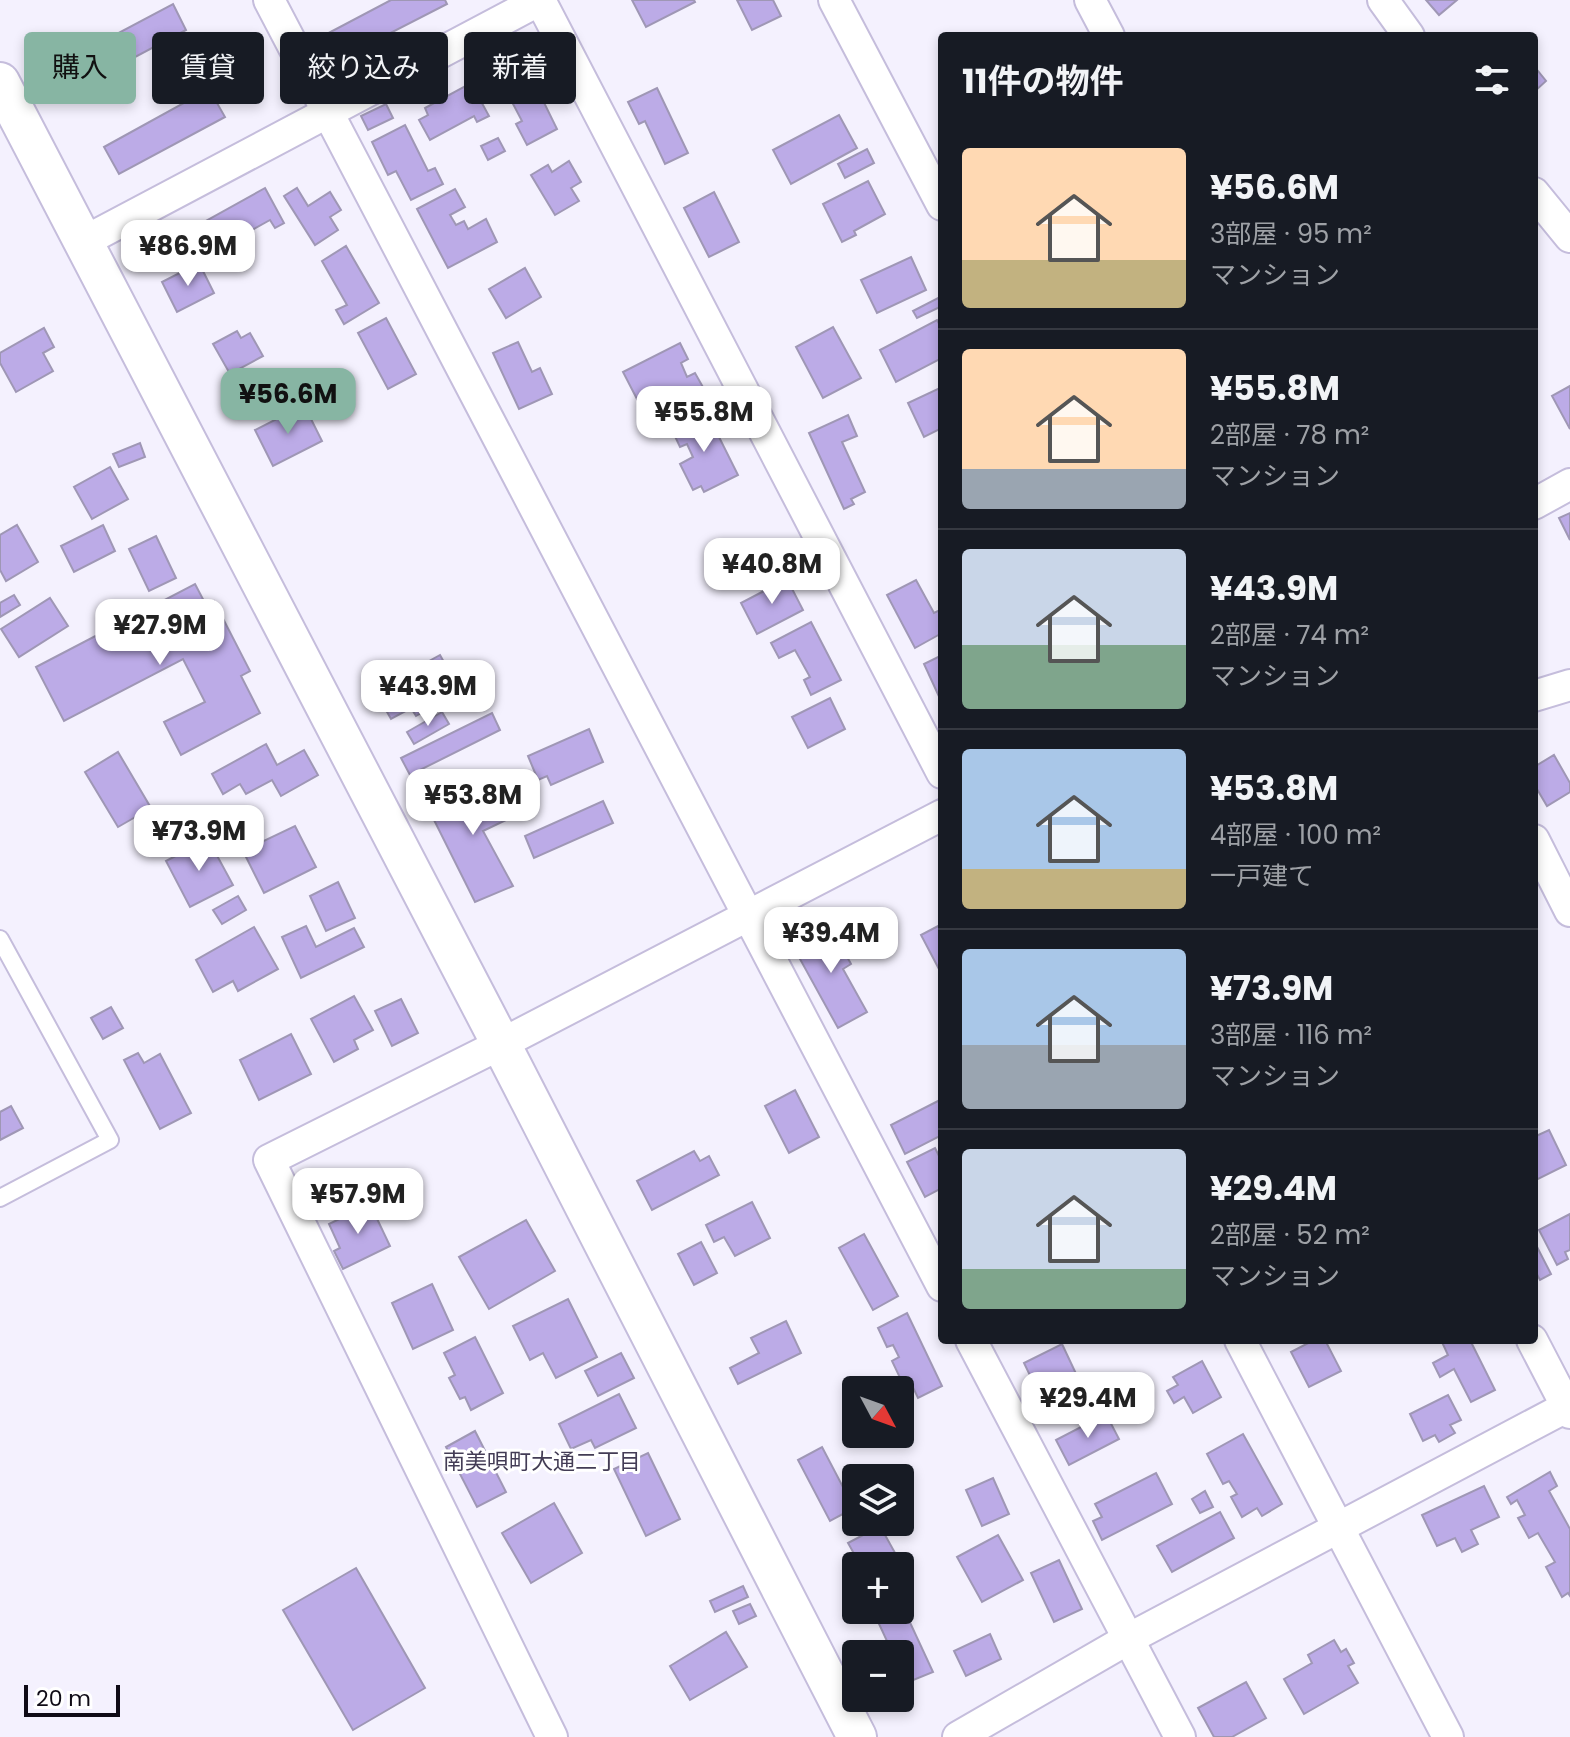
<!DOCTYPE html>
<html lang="ja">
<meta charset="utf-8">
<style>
:root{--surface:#171b24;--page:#242831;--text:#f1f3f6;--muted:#9ea1a6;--line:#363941;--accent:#87b5a3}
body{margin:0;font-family:Poppins,"Noto Sans JP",sans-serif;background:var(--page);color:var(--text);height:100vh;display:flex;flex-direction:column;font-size:30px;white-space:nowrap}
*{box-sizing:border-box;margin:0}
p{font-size:26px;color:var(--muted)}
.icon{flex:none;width:44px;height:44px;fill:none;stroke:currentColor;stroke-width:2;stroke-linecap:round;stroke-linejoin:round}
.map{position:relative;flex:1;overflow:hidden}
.panel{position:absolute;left:938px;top:32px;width:600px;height:1312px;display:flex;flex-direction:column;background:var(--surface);border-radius:8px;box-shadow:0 4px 12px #0003}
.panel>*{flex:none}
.banner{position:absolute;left:24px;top:32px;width:760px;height:72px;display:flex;gap:16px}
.needle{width:52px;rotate:131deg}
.tools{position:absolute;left:842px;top:1376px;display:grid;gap:16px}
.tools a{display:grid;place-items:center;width:72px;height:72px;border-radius:8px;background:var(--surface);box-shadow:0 4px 12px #0003;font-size:40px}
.scale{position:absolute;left:24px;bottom:20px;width:96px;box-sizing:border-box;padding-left:8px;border:4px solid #0f0b16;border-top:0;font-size:22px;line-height:28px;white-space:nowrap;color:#0f0b16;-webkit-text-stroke:6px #fff;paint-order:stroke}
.price{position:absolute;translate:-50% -68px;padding:0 18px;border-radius:16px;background:#fff;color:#222;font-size:26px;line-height:52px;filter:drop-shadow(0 2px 4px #0008)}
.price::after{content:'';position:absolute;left:50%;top:48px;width:24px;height:18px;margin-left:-12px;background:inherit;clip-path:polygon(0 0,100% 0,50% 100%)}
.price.on{background:var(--accent);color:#111}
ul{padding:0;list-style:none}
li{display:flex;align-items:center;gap:24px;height:200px;padding:0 24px}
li+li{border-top:2px solid var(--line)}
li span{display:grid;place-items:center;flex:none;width:224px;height:160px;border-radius:8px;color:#555}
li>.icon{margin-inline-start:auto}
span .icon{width:96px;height:96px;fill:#fffc;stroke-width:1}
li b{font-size:34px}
h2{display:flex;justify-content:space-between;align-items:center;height:96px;padding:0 24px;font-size:34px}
.tag{padding:0 28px;border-radius:8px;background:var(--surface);box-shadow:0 4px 12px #0003;font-size:28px;line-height:72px}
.tag.on{background:var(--accent);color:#111}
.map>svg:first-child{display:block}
.building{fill:#bcabe7;stroke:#9f97b5;stroke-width:2}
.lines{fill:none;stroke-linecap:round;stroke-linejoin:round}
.service-casing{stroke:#c5bddc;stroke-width:20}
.minor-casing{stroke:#c5bddc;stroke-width:34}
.tertiary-casing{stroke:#c5bddc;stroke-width:42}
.service{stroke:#fff;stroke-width:16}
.minor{stroke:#fff;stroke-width:30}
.tertiary{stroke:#fff;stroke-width:38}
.labels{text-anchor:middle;stroke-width:6;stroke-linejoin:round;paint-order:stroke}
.neighbourhood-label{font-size:22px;fill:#433c55;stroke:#fff}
</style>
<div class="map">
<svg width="1570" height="1737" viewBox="0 0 1570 1737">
<rect width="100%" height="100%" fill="#f4f1fe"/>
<g class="building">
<polygon points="391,0 445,0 447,4 334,62 321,37"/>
<polygon points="632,0 694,0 695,2 646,27"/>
<polygon points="737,0 773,0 781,16 752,30"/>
<polygon points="1426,0 1457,0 1439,15"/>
<polygon points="173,4 186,30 75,89 62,63"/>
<polygon points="1534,66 1546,81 1534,92"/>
<polygon points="528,70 557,129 527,145 516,124 522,121 502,83"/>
<polygon points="471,83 489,116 477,122 474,116 430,140 419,120 428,115 425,108"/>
<polygon points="657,88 688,153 665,164 645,121 639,124 628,102"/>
<polygon points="209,89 225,117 119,174 104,147"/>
<polygon points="386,104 393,118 368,130 361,116"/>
<polygon points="839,115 857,148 791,184 773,150"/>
<polygon points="405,125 428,171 435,168 443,184 411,200 396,171 388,175 372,142"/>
<polygon points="498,138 505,151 488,160 481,146"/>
<polygon points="867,149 874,163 845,178 838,164"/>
<polygon points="569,161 581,182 571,188 579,201 555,215 531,175 548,165 552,172"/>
<polygon points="868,181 885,214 854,231 856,235 842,242 823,204"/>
<polygon points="265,188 284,223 275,228 270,220 234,240 238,248 216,260 197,226"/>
<polygon points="297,188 308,206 330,192 341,210 330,217 338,230 315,245 284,196"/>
<polygon points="455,189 465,207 450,215 456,225 464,221 468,229 486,219 497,242 448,268 417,209"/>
<polygon points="714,192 739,242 709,257 684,208"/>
<polygon points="346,246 379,303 344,324 336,310 347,305 322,261"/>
<polygon points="911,257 926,290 877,313 861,280"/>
<polygon points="199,263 214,293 177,312 162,282"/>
<polygon points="525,268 541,297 506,318 489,289"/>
<polygon points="938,298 942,306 917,318 913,311"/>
<polygon points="386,318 416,374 388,389 358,333"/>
<polygon points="937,320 942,329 942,358 896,382 880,350"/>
<polygon points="833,327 861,378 823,398 796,347"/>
<polygon points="44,328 54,347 43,353 53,371 16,392 0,363 0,353"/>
<polygon points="237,331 241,338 250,333 263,356 230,374 213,344"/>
<polygon points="518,342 532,372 540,368 552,394 519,409 493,353"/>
<polygon points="680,343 688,359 681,363 687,377 695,373 708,396 658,422 644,395 637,399 623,372"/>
<polygon points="1570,386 1570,429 1552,396"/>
<polygon points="942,387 942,428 924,437 908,403"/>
<polygon points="304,405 322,441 273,466 255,430"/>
<polygon points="707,413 738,475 704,492 701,486 693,490 680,464 693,457 687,444 680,447 672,430"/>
<polygon points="848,415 857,436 842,442 865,492 851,499 854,504 844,509 809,433"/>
<polygon points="140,443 145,457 119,467 113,454"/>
<polygon points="110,467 128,499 92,519 74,487"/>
<polygon points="1570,513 1570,540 1559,518"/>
<polygon points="17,525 38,562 6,581 0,570 0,535"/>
<polygon points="103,525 115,551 74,572 61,546"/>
<polygon points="156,536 176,578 149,591 129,549"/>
<polygon points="787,579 803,610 757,634 741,603"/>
<polygon points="916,580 934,613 942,609 942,633 915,648 887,595"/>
<polygon points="195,584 206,605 214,601 250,671 241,676 260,713 181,755 164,722 205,702 183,659 64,721 36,667"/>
<polygon points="14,595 20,605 0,617 0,603"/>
<polygon points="50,598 68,626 19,657 1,629"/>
<polygon points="811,622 841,680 811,695 804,680 810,677 795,650 779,658 771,643"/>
<polygon points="440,655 460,691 416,716 411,708 391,719 375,691"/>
<polygon points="942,655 942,703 924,664"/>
<polygon points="830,698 845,729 808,748 792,717"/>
<polygon points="442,712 449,724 414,744 407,732"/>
<polygon points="492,713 500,730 410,775 401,758"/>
<polygon points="589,729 603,762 551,785 547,776 538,780 528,756"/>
<polygon points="266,744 277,765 304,750 318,775 281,796 272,780 246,794 240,784 223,794 212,774"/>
<polygon points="118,752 151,808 118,827 85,772"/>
<polygon points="1554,755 1570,783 1570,792 1547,806 1534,784 1534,767"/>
<polygon points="486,778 506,820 483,831 513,886 475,902 427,806"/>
<polygon points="603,801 613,823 534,858 525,836"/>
<polygon points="184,808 194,831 171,842 160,819"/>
<polygon points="295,826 316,867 264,893 243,851"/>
<polygon points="208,839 233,885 190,907 166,861"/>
<polygon points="338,882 355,918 326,931 310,896"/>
<polygon points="238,896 246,910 222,924 213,910"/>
<polygon points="826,919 851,964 843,969 867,1012 838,1028 795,950 819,937 813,926"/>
<polygon points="942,924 942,969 940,971 921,935"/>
<polygon points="306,926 316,947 354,928 364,947 301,978 282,937"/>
<polygon points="254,927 278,969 238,991 233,981 213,992 196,960"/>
<polygon points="354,996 373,1030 354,1040 358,1049 334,1062 311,1019"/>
<polygon points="401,999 418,1033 392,1046 375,1011"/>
<polygon points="111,1007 123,1028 103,1039 91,1018"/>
<polygon points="291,1034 311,1074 259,1100 240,1060"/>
<polygon points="138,1053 144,1063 160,1054 191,1113 160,1129 124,1060"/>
<polygon points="795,1090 819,1137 789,1153 765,1106"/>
<polygon points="942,1099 942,1135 905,1154 891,1125"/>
<polygon points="11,1106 23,1128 0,1140 0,1112"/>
<polygon points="1549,1130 1566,1165 1534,1181 1534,1137"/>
<polygon points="935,1148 942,1162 942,1188 925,1197 907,1162"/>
<polygon points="694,1151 700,1161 709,1156 719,1175 652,1210 637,1181"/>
<polygon points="752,1202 770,1238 735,1256 724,1237 714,1242 706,1225"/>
<polygon points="370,1204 390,1246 343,1269 334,1251 340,1248 329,1224"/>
<polygon points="1570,1214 1570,1250 1565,1252 1568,1259 1557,1265 1539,1230"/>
<polygon points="526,1220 555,1271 489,1309 459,1257"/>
<polygon points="864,1234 898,1296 873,1310 839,1248"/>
<polygon points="1534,1241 1551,1274 1540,1280 1534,1269"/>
<polygon points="701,1242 717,1273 694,1285 678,1254"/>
<polygon points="432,1284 453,1330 413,1349 392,1303"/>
<polygon points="568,1299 597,1357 556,1378 543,1353 530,1360 513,1326"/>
<polygon points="907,1313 942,1386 918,1398 909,1379 902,1382 892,1361 899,1357 893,1345 887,1347 878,1328"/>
<polygon points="786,1321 801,1353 738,1384 730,1368 759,1353 751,1338"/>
<polygon points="475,1337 503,1393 471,1410 465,1397 460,1399 449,1378 455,1375 444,1353"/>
<polygon points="1314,1340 1325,1340 1341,1371 1309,1387 1291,1352"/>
<polygon points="1441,1340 1470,1340 1495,1390 1471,1402 1454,1369 1440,1377 1433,1363 1448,1355"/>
<polygon points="1062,1344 1087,1397 1049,1415 1024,1363"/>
<polygon points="621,1353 634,1378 598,1396 585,1371"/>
<polygon points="1202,1361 1221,1397 1193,1413 1184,1397 1174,1403 1167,1391 1178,1385 1173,1377"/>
<polygon points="619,1394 636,1428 595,1448 591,1440 571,1449 559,1424"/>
<polygon points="1448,1395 1461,1420 1450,1425 1455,1433 1439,1442 1435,1435 1423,1441 1410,1414"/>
<polygon points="1106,1414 1119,1439 1069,1465 1056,1440"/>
<polygon points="475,1431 506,1492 477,1507 446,1447"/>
<polygon points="1243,1434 1282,1504 1262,1516 1257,1508 1242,1517 1231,1497 1237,1494 1229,1481 1223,1484 1207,1454"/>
<polygon points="822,1447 854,1508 830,1521 798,1460"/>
<polygon points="648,1453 680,1519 646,1536 614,1469"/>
<polygon points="1550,1472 1557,1486 1549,1491 1570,1529 1570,1596 1568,1593 1562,1597 1546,1567 1555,1562 1538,1533 1529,1538 1518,1518 1525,1515 1517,1500 1511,1504 1507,1497"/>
<polygon points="1156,1473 1172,1504 1102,1540 1093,1521 1102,1517 1095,1504"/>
<polygon points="993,1478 1009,1514 982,1526 966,1490"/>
<polygon points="1484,1486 1499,1517 1471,1530 1478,1544 1462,1552 1455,1538 1437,1546 1422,1515"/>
<polygon points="1205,1491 1213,1507 1200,1513 1192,1499"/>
<polygon points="554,1503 582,1553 531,1583 502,1533"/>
<polygon points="1220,1512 1234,1538 1172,1572 1157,1546"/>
<polygon points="880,1526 904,1569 900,1571 900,1566 861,1566 848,1543"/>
<polygon points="998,1535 1023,1580 982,1602 957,1557"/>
<polygon points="1059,1560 1082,1609 1054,1622 1031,1573"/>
<polygon points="356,1568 425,1688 353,1730 283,1610"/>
<polygon points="903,1583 909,1597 900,1601 933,1672 906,1683 900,1670 900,1654 893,1654 874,1613 859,1620 853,1606 856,1605 856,1610 900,1610 900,1584"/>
<polygon points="743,1586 748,1597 715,1612 710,1601"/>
<polygon points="750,1604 756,1616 739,1624 733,1611"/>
<polygon points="726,1632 747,1667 690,1700 670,1666"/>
<polygon points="990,1634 1001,1659 966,1676 954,1651"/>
<polygon points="1334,1640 1341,1652 1346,1649 1354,1663 1348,1666 1358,1683 1304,1714 1284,1679 1312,1663 1308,1655"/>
<polygon points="1246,1682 1266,1718 1232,1737 1214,1737 1198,1708"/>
</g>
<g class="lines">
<g class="service-casing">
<polyline id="service" points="0,939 110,1140 0,1198"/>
</g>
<g class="minor-casing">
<g id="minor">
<polyline points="269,0 942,1286"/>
<polyline points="540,0 942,773"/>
<polyline points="834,0 942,205"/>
<polyline points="1090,0 1109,36"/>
<polyline points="1383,0 1409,36"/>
<polyline points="1534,193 1570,237"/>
<polyline points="83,242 540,0"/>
<polyline points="1534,504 1570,484"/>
<polyline points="1534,696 1570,685"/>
<polyline points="1534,840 1570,911"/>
<polyline points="971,1340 1180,1737"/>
<polyline points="1240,1340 1448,1737"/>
<polyline points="1532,1340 1570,1413"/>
<polyline points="552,1737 269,1160 501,1044 942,815"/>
<polyline points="958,1737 1128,1639 1570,1405"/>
</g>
</g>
<g class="tertiary-casing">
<polyline id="tertiary" points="0,82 501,1044 857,1737"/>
</g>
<use href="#service" class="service"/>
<use href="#minor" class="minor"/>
<use href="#tertiary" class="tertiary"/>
</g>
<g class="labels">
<g class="neighbourhood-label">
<text x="542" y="1469">南美唄町大通二丁目</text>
</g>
</g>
</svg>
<div class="tools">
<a><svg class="needle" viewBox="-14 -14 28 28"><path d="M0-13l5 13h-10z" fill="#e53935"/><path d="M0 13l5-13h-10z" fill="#9ea1a6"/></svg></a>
<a><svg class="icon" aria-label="layers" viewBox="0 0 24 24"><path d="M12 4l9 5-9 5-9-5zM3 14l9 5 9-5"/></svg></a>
<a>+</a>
<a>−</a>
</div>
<div class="scale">20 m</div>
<b class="price" style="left:188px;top:288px">¥86.9M</b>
<b class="price on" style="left:288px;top:436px">¥56.6M</b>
<b class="price" style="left:704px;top:454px">¥55.8M</b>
<b class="price" style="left:772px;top:606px">¥40.8M</b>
<b class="price" style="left:160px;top:667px">¥27.9M</b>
<b class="price" style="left:428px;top:728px">¥43.9M</b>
<b class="price" style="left:473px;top:837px">¥53.8M</b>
<b class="price" style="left:199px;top:873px">¥73.9M</b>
<b class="price" style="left:831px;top:975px">¥39.4M</b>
<b class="price" style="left:358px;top:1236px">¥57.9M</b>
<b class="price" style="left:1088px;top:1440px">¥29.4M</b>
<div class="banner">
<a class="tag on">購入</a>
<a class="tag">賃貸</a>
<a class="tag">絞り込み</a>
<a class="tag">新着</a>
</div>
<section class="panel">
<h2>11件の物件<svg class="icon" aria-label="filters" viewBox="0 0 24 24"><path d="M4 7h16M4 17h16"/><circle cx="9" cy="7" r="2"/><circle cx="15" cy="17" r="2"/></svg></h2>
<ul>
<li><span style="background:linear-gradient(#ffd9b3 70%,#c2b280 0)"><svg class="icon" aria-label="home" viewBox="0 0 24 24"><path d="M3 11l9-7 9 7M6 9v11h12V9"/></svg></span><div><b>¥56.6M</b><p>3部屋 · 95 m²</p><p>マンション</p></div></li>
<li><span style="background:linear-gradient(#ffd9b3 75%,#9aa5b1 0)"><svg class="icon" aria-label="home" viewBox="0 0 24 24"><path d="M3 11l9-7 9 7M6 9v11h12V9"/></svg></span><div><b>¥55.8M</b><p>2部屋 · 78 m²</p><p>マンション</p></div></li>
<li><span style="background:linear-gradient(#c9d6e8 60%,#7fa58c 0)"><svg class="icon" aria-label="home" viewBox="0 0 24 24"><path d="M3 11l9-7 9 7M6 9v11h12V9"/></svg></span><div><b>¥43.9M</b><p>2部屋 · 74 m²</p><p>マンション</p></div></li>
<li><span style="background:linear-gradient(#a9c7e8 75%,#c2b280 0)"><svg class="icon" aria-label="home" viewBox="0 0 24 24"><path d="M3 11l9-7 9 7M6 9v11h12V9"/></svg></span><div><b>¥53.8M</b><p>4部屋 · 100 m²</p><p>一戸建て</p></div></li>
<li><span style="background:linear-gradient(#a9c7e8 60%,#9aa5b1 0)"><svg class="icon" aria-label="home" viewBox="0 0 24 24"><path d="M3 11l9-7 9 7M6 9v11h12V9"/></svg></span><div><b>¥73.9M</b><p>3部屋 · 116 m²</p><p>マンション</p></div></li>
<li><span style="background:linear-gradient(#c9d6e8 75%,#7fa58c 0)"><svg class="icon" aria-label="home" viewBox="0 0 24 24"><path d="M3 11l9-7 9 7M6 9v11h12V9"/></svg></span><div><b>¥29.4M</b><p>2部屋 · 52 m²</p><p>マンション</p></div></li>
</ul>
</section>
</div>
